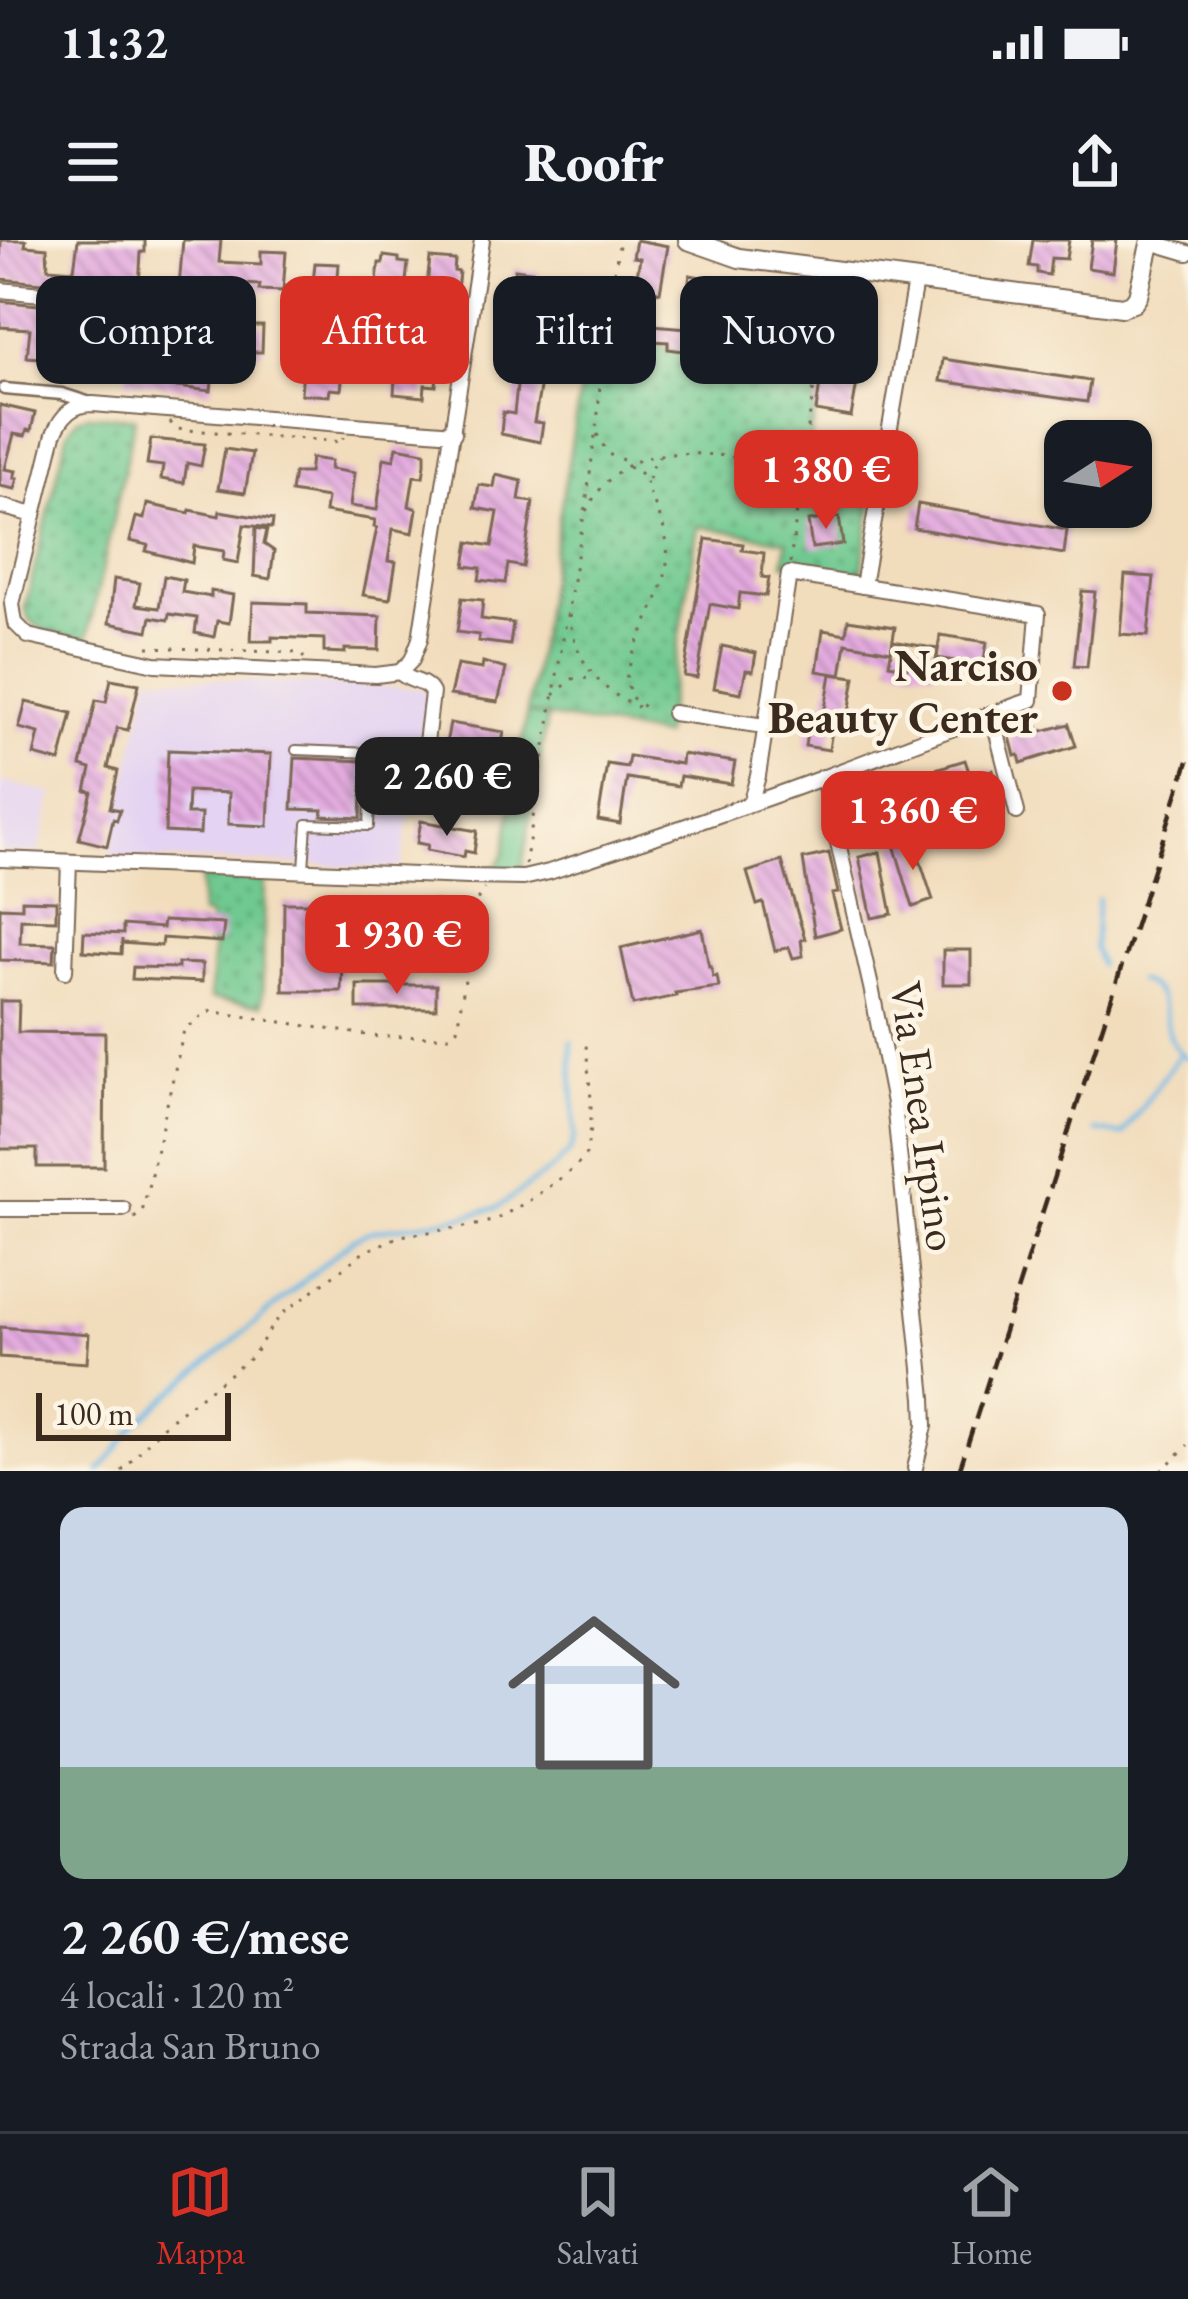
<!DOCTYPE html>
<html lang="it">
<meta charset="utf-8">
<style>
:root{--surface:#171b24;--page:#242831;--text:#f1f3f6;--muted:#9ea1a6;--line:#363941;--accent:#d93025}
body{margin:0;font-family:"EB Garamond",serif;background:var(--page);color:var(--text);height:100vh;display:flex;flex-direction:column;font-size:45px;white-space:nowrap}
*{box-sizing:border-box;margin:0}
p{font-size:39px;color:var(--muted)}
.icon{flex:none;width:66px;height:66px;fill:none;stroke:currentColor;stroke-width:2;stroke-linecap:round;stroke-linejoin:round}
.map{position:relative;height:1231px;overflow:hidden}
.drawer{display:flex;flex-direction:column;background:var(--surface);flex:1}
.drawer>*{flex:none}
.banner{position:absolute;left:36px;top:36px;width:1116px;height:108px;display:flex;gap:24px}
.needle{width:78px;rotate:78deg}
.tools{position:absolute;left:1044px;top:180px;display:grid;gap:24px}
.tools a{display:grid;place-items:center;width:108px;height:108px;border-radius:24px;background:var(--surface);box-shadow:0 3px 9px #0004;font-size:60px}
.scale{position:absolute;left:36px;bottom:30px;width:195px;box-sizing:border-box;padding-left:12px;border:6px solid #3b2a1e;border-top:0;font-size:33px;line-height:42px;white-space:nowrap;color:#3b2a1e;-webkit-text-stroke:9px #fcf5e5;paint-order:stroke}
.price{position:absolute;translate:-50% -102px;padding:0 27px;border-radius:24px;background:var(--accent);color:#fff;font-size:39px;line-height:78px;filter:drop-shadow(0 3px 6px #0008)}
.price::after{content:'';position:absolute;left:50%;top:72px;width:36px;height:27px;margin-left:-18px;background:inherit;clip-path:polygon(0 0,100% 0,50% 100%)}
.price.on{background:#222;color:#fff}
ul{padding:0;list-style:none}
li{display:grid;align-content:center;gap:24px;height:636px;padding:0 60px}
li+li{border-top:3px solid var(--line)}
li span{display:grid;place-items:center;height:372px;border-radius:24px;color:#555}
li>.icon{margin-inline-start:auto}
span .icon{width:216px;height:216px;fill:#fffc;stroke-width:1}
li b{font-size:51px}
.chip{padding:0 42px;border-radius:24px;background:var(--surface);box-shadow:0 3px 9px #0004;font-size:42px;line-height:108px}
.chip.on{background:var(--accent);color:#fff}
.status{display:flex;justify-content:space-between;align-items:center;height:84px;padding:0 60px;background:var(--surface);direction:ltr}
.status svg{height:33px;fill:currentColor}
header{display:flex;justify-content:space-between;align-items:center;height:156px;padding:0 60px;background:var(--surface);font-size:54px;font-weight:800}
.tabs{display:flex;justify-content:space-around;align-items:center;height:168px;border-top:3px solid var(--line);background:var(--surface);font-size:33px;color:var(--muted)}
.tabs a{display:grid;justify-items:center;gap:6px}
.tabs .on{color:var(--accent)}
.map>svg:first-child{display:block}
.built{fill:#e4d3f2}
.grass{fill:#6fc990;stroke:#557a57;stroke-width:3}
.park{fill:url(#park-dots);stroke:#557a57;stroke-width:3}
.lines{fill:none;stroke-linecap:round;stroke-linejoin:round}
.stream{stroke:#6db9e6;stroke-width:4.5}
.building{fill:url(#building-back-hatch);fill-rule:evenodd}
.service-casing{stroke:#7b6855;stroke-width:12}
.pedestrian-casing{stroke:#7b6855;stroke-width:15}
.minor-casing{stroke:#7b6855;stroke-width:18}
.tertiary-casing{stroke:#7b6855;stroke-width:22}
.path{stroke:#7b6855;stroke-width:3;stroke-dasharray:3 9;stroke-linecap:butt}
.service{stroke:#fff;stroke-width:8}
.pedestrian{stroke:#fff;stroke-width:10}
.minor{stroke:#fff;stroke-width:14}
.tertiary{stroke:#fff;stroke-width:18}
.rail{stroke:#3b2a1e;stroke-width:4.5;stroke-dasharray:18 9;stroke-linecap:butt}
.poi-dot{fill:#c8321e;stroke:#fcf5e5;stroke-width:4.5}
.labels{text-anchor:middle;stroke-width:9;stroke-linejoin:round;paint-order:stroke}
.poi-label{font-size:45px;font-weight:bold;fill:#3b2a1e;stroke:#fcf5e5;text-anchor:end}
.street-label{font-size:45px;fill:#3b2a1e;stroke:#fcf5e5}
</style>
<div class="status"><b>11:32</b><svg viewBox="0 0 49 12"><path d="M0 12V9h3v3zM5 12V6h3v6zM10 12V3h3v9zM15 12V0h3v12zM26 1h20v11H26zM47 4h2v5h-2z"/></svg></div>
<header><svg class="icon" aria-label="menu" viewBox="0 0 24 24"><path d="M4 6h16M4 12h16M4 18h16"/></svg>Roofr<svg class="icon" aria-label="share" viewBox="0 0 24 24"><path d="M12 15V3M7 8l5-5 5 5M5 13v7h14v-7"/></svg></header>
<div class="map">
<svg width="1188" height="1231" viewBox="0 0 1188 1231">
<defs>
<pattern id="park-dots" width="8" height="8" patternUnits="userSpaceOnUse" patternTransform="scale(3)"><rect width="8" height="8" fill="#6fc990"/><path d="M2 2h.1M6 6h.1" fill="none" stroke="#5ca375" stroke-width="1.8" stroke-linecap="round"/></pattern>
<pattern id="building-back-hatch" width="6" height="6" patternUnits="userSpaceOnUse" patternTransform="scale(3)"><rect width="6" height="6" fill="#e3aadf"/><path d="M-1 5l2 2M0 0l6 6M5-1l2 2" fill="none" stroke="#b98bb4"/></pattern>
</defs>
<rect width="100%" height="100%" fill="#fcf5e5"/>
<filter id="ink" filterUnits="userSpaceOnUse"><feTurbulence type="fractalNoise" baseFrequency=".00833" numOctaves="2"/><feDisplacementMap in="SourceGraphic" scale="24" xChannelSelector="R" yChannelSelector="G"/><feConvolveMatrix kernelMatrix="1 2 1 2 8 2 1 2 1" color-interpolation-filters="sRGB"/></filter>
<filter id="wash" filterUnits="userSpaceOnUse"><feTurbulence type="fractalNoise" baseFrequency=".004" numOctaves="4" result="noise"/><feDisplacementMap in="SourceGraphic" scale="48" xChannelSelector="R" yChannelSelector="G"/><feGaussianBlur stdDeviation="2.7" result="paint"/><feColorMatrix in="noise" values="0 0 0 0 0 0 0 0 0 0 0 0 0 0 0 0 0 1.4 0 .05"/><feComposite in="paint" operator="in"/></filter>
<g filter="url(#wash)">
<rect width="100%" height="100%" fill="#f1dcbb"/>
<g class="built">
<polygon points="150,436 422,449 426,453 428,462 401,628 109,617"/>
<polygon points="0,541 53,553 39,614 0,612"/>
</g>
<polygon class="grass" points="527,473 547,477 522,629 484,631 497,626 504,615"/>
<g class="park">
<polygon points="819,39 831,41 806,239 873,253 861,335 784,323 787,301 698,286 663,496 527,473 591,84 606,84 616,102 668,107 668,109 682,110 683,108 806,119"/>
<path d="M 88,175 L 135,178 L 87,400 C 64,394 30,395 25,367 L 68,192 L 77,179 Z"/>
<polygon points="201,637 265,637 262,765 210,759 213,707 209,705 210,677 200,674"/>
</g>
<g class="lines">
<g class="stream">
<polyline points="1098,659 1094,708 1100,725"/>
<path d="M 1138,741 C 1179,753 1153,798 1188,818"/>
<polyline points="1095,891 1122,895 1180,814"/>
<polyline points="100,1231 137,1183 352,1000 369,992 465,976 497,968 556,926 570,911 575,896 571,801"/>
</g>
</g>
<g id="blocks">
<g class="building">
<polygon points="1,0 26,0 25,6 47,8 48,28 74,30 78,0 145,0 145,12 141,12 139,47 123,46 124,40 96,39 95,48 0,39"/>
<polygon points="183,0 221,0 219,22 261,24 261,11 286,12 283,51 259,50 260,45 218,42 214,86 176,82"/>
<polygon points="636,0 668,6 660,52 635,47 640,18 633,17"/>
<polygon points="1033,0 1069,0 1066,19 1051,18 1049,35 1037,33 1037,27 1029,26"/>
<polygon points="1092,0 1117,0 1113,32 1088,28"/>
<polygon points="384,16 399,18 399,22 408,23 403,70 377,67 378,60 375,60 379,23 383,23"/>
<polygon points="430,18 455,20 454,31 459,32 455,68 450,67 449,75 424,72"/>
<polygon points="315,23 339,24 337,49 347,49 345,73 324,71 325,64 304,63 306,42 313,43"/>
<polygon points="515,29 538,32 538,39 566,42 563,65 539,62 538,71 514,68 516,54 512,53"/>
<polygon points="690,35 721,41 728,48 727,62 715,69 685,65"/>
<polygon points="0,61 77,69 77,76 100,77 100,73 113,74 112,84 107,83 106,106 85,105 87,89 54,86 52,104 41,104 40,118 27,117 30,89 0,87"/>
<polygon points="850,65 870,69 851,177 816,171 820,143 836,145"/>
<polygon points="228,80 252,80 251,86 263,86 262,112 245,112 245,107 228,107"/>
<polygon points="652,85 700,89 704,91 706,99 701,104 684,104 683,111 668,109 668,102 651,101"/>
<polygon points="131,96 158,98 157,103 215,109 211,151 126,141"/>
<polygon points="515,103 554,110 548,145 541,143 534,182 543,183 540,202 501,194 503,172 514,174 518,137 510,136"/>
<polygon points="405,104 425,106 424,119 438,120 436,146 425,145 424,157 394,154 396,122 403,123"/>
<polygon points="311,108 330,109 330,120 344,121 341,150 330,149 329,156 301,154 303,129 309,129"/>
<polygon points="943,119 1090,141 1087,162 940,141"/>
<polygon points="0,165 35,173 31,191 27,190 25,196 14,194 5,229 16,231 14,238 18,238 15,249 0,246"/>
<polygon points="151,199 205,204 201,226 187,223 184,243 161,239 163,226 147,224"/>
<polygon points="397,207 425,212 425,224 423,237 414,236 409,266 417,269 413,293 393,289 388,321 396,322 390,359 363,355 377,288 374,287 375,280 325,272 327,258 291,252 294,233 309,233 311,218 331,221 330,229 354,233 350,266 377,270 384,218 394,220"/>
<polygon points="225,209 252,213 245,253 218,249"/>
<polygon points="496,235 522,241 519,260 533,262 523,327 508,324 505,343 479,340 481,328 465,326 469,302 492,306 498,272 475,268 479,245 494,247"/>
<polygon points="147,264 189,273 190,270 219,276 220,271 273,280 272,288 244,285 238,323 223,320 224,311 194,306 192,323 146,311 148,305 130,301 136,277 144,279"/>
<polygon points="918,264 1067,290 1064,314 914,288"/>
<polygon points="839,277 843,304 812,308 808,281"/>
<polygon points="256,288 267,290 264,304 274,311 270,339 254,336"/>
<polygon points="706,299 743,304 742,310 764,313 762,337 769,338 766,356 740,353 738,369 710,364 697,438 684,436"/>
<polygon points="1125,335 1154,337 1148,396 1120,394"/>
<polygon points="164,336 184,340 182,352 211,357 211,351 233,355 229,383 217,381 214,397 195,393 197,378 169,374 168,380 151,377 148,391 109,383 114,339 140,343 136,365 159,368"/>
<polygon points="1082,351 1095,352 1087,427 1074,426"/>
<polygon points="462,358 483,360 481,379 513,383 510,405 478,401 479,395 457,392"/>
<polygon points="253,362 307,364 307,373 380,376 379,410 345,409 345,413 324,412 324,399 272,397 272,401 251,401"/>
<polygon points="848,380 895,387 891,411 846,403 841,435 817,431 823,390 846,394"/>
<polygon points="940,395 987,402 983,426 937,418"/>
<polygon points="893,401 938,409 934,432 889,424"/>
<polygon points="722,406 756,413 753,431 746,430 741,453 714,448"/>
<polygon points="483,422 506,429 498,462 450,455 457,425 482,429"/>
<polygon points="831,434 855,437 848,479 834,476 829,510 805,506 810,472 824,475"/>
<polygon points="111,439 139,444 128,490 117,488 108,528 118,531 110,568 120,570 117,580 113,579 107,606 79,599 92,552 86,551 91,529 81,526 96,460 106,462"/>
<polygon points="26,462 72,473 60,522 34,515 39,493 19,488"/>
<polygon points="450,483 504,492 501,508 495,507 493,517 445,509"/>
<polygon points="1069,484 1076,506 1021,523 1019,515 1015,516 1010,497 1013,495 1038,487 1039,492"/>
<polygon points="168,510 271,514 268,586 228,584 229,553 188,551 187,574 201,574 200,594 165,592"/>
<polygon points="682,514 735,522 731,544 680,536 678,546 627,538 620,584 598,580 607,524 627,527 629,516 681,524"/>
<polygon points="295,518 363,521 361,578 322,576 323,570 292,569"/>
<polygon points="965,520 970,535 993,530 997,544 986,547 986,544 935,561 931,549 925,551 919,534"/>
<polygon points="445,534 485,540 484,545 493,546 489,569 431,560 435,538 444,539"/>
<polygon points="889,541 899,570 877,576 875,570 870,572 863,549"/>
<polygon points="421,581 477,591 474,613 465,611 464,617 427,610 428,605 417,603"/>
<polygon points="913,599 933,660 913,667 894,605"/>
<polygon points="880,612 892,674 872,678 859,617"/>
<polygon points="829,613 838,653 832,654 841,689 815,696 803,619"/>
<polygon points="782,621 805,699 801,700 803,716 793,718 789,707 775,711 763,663 757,665 747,632"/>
<path d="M 387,659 L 387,662 L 438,661 L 438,720 L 342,721 L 341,751 L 283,751 L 284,663 L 357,663 L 357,660 ZM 406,676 L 406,696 L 342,696 L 342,677 Z"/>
<polygon points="22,660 56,661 56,680 21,679 20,703 55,704 54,722 0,720 0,667 22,668"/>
<polygon points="163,681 224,684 222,702 162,698 161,706 122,703 122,699 121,714 83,711 84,692 123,694 123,685 162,688"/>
<polygon points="702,689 709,727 711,726 713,737 717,736 719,747 675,753 676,756 633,765 621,708"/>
<rect x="943" y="710" width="28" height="34"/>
<polygon points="178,723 202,724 202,742 132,739 133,727 178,728"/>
<rect x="357" y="745" width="79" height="24"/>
<polygon points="0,761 19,761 18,792 105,793 104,927 37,927 37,909 0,909"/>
<polygon points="0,1087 89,1094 87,1123 0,1117"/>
</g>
</g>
</g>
<g filter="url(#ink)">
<use href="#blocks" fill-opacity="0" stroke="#7b6855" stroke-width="3"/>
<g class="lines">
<g class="service-casing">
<polyline id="service" points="296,510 372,513 369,586 307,584 304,629"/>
</g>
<g class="pedestrian-casing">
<polyline id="pedestrian" points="4,149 62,154 90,163"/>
</g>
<g class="minor-casing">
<g id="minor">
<polyline points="1151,2 1188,13"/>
<polyline points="0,50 147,64"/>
<polyline points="0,266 34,275"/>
<polyline points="863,346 915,41"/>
<path d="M 400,432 L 376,435 L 155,424 L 28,396 L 15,383 L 12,364 L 54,194 C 62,175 73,164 93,164 L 454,193"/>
<polyline points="400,432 412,420 420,399 482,0"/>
<path d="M 400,432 C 409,443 425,439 432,453 L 424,519"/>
<polyline points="673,473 765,486"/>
<polyline points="992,473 1017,572"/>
<polyline points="823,537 871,747 894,863 924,1158 925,1186 915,1228"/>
<path d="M 0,619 L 468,637 L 523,638 L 549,632 C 640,602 731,572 822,538 C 892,512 961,484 1031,460 L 1038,374 L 789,334 L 758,536 L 750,564"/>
<polyline points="65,731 69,622"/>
<polyline points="0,969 123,969"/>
</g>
</g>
<g class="tertiary-casing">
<polyline id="tertiary" points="688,0 739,18 1122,67 1133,63 1138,56 1151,0"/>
</g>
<g class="path">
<polyline points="170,182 176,189 343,202 344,197"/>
<polyline points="597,194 608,214 628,222"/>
<path d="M 628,227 C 649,233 645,246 653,262 C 692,337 641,370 626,439 L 631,457 L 647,469"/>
<polyline points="649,239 653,224 659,216"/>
<path d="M 586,271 C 619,210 664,210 726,216 C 752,219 777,221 803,224 L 828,44"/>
<polyline points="790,323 803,225"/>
<path d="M 569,374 C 574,418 597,450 638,467"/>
<polyline points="148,407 300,413 304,418"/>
<polyline points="554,455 572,439 591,438"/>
<polyline points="525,625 587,257 598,173 604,86 620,0"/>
<polyline points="134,978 142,972 144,965 184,790 209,771 380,797 450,796 457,789 478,658 484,649"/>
<polyline points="122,1231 166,1183 253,1116 270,1089 282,1074 364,1012 400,996 472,986 495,980 530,960 576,927 586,914 591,888 591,859 586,805"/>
<polyline points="1161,1231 1188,1205"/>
</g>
<use href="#service" class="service"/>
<use href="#pedestrian" class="pedestrian"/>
<use href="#minor" class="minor"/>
<use href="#tertiary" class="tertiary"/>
<polyline class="rail" points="959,1231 1188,521"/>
</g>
</g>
<circle class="poi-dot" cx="1062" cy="451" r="12"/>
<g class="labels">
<g class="poi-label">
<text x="1038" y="441">Narciso<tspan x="1038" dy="52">Beauty Center</tspan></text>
</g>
<g class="street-label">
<text transform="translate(925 876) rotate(82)" y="16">Via Enea Irpino</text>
</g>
</g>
</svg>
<div class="tools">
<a><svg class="needle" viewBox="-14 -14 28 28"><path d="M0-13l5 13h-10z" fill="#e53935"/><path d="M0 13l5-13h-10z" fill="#9ea1a6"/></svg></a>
</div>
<div class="scale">100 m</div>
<b class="price" style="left:826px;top:292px">1 380 €</b>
<b class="price on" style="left:447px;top:599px">2 260 €</b>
<b class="price" style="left:913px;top:633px">1 360 €</b>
<b class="price" style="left:397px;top:757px">1 930 €</b>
<div class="banner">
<a class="chip">Compra</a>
<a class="chip on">Affitta</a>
<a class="chip">Filtri</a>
<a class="chip">Nuovo</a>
</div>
</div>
<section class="drawer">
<ul>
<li><span style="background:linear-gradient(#c9d6e8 70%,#7fa58c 0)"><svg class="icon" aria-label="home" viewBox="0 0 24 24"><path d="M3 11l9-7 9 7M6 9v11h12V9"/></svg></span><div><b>2 260 €/mese</b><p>4 locali · 120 m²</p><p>Strada San Bruno</p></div></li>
</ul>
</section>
<nav class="tabs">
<a class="on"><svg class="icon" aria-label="map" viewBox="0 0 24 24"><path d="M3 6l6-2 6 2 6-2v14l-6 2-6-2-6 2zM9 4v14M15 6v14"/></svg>Mappa</a>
<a><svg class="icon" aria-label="saved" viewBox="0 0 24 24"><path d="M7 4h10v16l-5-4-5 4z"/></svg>Salvati</a>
<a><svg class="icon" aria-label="home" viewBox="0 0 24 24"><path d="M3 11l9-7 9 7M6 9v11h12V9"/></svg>Home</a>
</nav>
